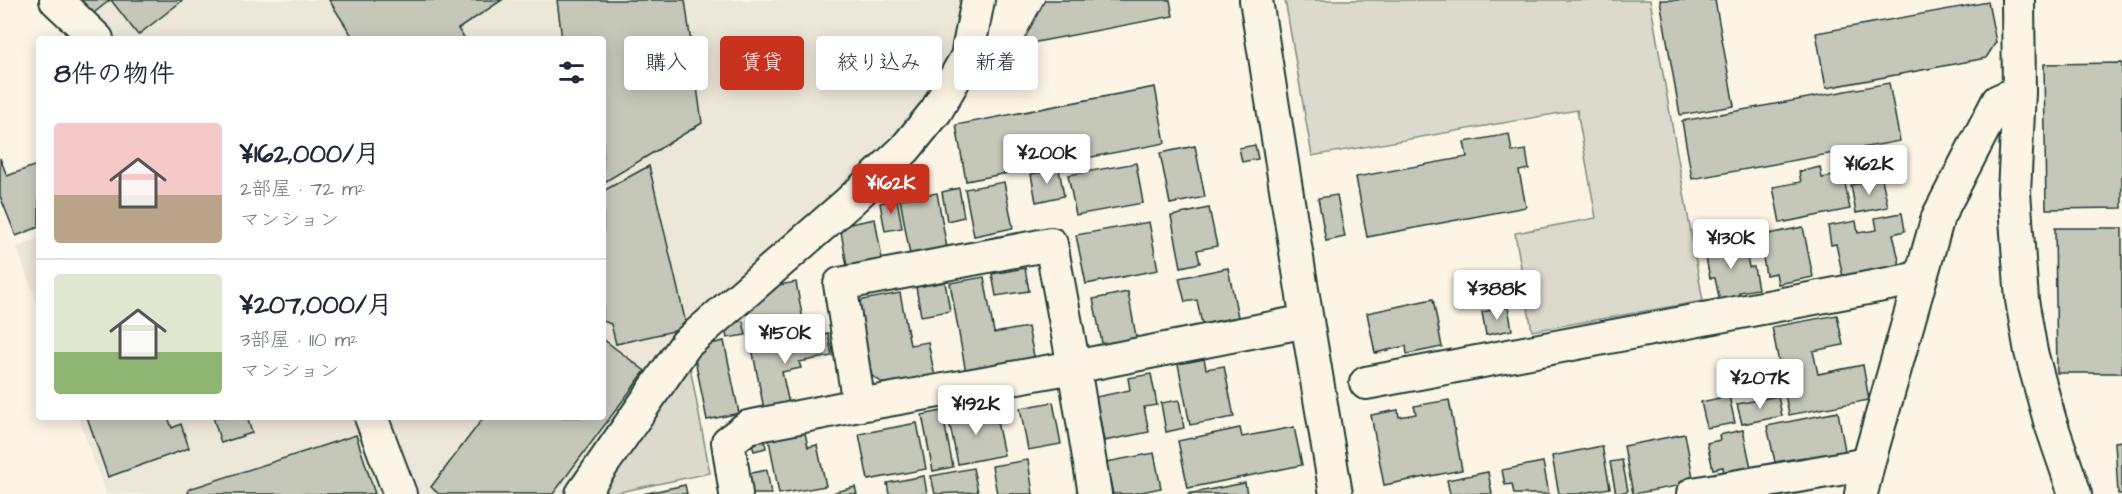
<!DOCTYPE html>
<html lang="ja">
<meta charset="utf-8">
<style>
:root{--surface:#fff;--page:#f2f2f3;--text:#1f2937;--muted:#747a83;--line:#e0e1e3;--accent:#c8321e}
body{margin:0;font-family:"Architects Daughter","Klee One",sans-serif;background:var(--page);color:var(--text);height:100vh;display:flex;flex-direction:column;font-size:22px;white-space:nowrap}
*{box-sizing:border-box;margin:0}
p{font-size:20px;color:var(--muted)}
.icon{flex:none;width:33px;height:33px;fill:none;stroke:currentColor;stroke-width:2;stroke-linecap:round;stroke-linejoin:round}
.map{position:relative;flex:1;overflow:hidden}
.drawer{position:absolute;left:36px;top:36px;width:570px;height:384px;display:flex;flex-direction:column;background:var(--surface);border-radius:6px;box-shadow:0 3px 15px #0003}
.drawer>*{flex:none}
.top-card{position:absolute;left:624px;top:36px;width:570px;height:54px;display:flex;gap:12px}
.price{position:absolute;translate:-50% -51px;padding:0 14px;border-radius:6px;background:#fff;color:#222;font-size:20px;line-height:39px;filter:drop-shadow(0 2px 3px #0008)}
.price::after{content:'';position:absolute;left:50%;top:36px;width:18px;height:14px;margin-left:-9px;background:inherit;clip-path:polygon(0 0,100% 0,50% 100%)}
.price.active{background:var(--accent);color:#fff}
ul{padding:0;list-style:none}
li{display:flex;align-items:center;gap:18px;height:150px;padding:0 18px}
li+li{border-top:2px solid var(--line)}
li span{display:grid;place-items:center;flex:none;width:168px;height:120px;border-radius:6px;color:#555}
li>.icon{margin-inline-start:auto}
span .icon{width:72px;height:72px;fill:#fffc;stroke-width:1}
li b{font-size:26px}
h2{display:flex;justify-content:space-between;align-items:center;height:72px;padding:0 18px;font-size:26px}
.tag{padding:0 21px;border-radius:6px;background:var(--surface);box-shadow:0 3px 15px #0003;font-size:21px;line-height:54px}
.tag.active{background:var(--accent);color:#fff}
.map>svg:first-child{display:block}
.built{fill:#ece7d8}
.green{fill:#dcdacc;stroke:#7e8c80;stroke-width:1.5}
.building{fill:#c5c7b9;stroke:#1f3d34;stroke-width:1.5}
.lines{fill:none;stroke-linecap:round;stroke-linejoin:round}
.minor-casing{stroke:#1f3d34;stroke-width:36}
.minor{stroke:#fcf5e5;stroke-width:32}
</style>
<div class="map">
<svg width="2122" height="494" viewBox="0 0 2122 494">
<rect width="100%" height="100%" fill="#fcf5e5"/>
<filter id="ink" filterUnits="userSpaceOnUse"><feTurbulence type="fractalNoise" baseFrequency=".0167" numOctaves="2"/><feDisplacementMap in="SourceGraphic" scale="12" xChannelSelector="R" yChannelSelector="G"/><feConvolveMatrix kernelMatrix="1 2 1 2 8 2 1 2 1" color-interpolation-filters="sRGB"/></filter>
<g filter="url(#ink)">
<g class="built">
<polygon points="69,0 964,0 946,71 908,129 787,238 571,494 408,494 380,417 603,417 603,39 111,39"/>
<polygon points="39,237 39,309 17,248"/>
<polygon points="78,417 359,417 391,494 106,494"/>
</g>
<g class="green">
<polygon points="1285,0 1650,0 1703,301 1532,331 1515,233 1596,218 1577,110 1312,156"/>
<polygon points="688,356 710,473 610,494 590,494"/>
</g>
<g class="building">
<polygon points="78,0 110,0 90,16"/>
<polygon points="111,0 183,0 138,35"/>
<polygon points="329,0 502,0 458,29 465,39 354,39"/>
<polygon points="557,0 685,0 702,123 603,183 603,39 562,39"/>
<polygon points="1045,0 1170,0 1173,16 1021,45"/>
<polygon points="1660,0 1715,0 1734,106 1680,115"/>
<polygon points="1988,2 1996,42 1986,58 1826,88 1816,33"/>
<polygon points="2122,63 2122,208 2046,209 2044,64"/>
<polygon points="1889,83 1900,141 1692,179 1682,121"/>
<polygon points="1155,87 1165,143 966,181 956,125"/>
<polygon points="1509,134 1512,152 1526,150 1529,169 1519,171 1526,207 1367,237 1356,177 1467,157 1464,142"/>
<polygon points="1255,145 1258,159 1242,162 1239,148"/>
<polygon points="1195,146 1205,197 1170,204 1160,153"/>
<polygon points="0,158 7,176 39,164 39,227 16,236 0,196"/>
<polygon points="1136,163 1143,203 1076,215 1068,175"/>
<polygon points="649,166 687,328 616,344 611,324 603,321 603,191"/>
<polygon points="1820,167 1822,178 1843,174 1850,209 1780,223 1773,187 1801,182 1799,172"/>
<polygon points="1059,169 1064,196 1036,202 1031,174"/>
<polygon points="1882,179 1888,207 1856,213 1851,185"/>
<polygon points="1004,182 1013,228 974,236 965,189"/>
<polygon points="959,188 964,217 947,221 942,192"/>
<polygon points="937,193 947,248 910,255 900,199"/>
<polygon points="1337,195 1345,237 1326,241 1318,198"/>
<polygon points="897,199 902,228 885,231 880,203"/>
<polygon points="1209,208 1217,246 1197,250 1200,263 1181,267 1171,216"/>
<polygon points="1902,213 1905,231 1893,234 1900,265 1843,277 1836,244 1831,245 1828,226 1856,221 1858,233 1877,230 1875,218"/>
<polygon points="875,219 882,259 847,266 840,226"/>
<polygon points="1149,222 1158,270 1086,284 1076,235"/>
<polygon points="1803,227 1813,277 1778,284 1776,273 1766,275 1759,236"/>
<polygon points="2055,228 2122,228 2122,373 2057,373"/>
<polygon points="1744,241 1749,267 1754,267 1758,289 1739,292 1740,298 1720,302 1715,278 1710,278 1704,248"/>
<polygon points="1025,268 1029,291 996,296 992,274"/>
<polygon points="1228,268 1238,317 1202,324 1197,300 1185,302 1179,278"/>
<polygon points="984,277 994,333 1028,327 1035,361 966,373 950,283"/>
<polygon points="796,282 805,331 753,341 745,297 773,291 772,286"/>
<polygon points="945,282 950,311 921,316 916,287"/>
<polygon points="1128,292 1137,342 1103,348 1093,299"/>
<polygon points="900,293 910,345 928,342 935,377 887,386 871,375 857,301"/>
<polygon points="1433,299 1442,347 1407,354 1406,346 1375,353 1367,313"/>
<polygon points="1508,307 1512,330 1486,335 1482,312"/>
<polygon points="1837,315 1843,345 1813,351 1818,374 1863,365 1869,400 1789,415 1772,327"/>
<polygon points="743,321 746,335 727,338 724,324"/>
<polygon points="828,333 832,356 799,362 801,368 782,372 789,404 764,409 752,348"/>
<polygon points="603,339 645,371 553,494 439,494 431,487 484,417 603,417"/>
<polygon points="724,341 739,413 707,420 695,359 711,344"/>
<polygon points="1204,359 1206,369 1224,366 1234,417 1190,425 1178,364"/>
<polygon points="1151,374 1157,405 1144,407 1149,432 1104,441 1096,397 1130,390 1128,378"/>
<polygon points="1729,396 1735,423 1707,428 1701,402"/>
<polygon points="1778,396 1782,416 1742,424 1737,404"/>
<polygon points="1179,400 1184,428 1166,432 1161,403"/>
<polygon points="1449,400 1462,470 1384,485 1371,415 1398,410 1399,417 1416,414 1414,406"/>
<polygon points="1053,402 1061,444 1028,450 1020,408"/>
<polygon points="994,407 1004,455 958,464 948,416"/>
<polygon points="942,411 953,467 933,471 922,415"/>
<polygon points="1838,412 1846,456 1805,464 1804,457 1775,462 1767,426"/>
<polygon points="87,417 168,417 172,428 181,424 189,448 108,477"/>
<polygon points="213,417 247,417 252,433 221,443"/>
<polygon points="917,423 926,469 868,480 859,434"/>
<polygon points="1294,427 1302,465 1188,488 1178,441 1240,428 1242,437"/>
<polygon points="1743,430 1751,468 1724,473 1723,467 1713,469 1707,443 1720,440 1719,435"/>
<polygon points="805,433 808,447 817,445 826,486 779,494 769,440"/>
<polygon points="1685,434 1694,483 1633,494 1624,446"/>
<polygon points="356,435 375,494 188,494 189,489"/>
<polygon points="764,438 766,448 754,451 751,441"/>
<polygon points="2122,441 2122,494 2118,494 2115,442"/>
<polygon points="1602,446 1610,488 1578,494 1559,494 1552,456"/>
<polygon points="1154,453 1161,488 1132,494 1113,494 1106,462"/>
<polygon points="1028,460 1033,494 997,494 992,466"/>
<polygon points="1622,460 1628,491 1616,494 1610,462"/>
<polygon points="1543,462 1549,494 1514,494 1512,484 1505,485 1502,470"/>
<polygon points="973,468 978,492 935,494 931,476"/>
<polygon points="767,470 771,494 751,494 747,474"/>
<polygon points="1488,472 1492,494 1450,494 1447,480"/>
<polygon points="924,476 927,494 889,494 887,483"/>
<polygon points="1245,483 1247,494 1187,494"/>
<polygon points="685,485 687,494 643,494"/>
<polygon points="855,487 857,494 835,494 835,492"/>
</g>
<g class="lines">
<g class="minor-casing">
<g id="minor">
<polyline points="56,0 97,39"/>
<polyline points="1256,0 1307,321 1336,494"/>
<polyline points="2018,0 2019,92 2014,192 2022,300 2031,352 2050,421 2075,494"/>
<polyline points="1366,383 1920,278"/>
<polyline points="859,405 840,284 1051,244 1074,367 1095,494"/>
<polyline points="371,417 400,494"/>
<polyline points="582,494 686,344 849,202 905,149 936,111 967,57 978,0"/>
<polyline points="736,494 728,442 748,427 859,405 1074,367 1307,321"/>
<polyline points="1693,494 1868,464"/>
<polyline points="1861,494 1868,464 1938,217 1998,101 2019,92"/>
</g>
</g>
<use href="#minor" class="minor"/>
</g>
</g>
</svg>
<b class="price" style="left:1047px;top:185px">¥200K</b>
<b class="price" style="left:1869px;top:196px">¥162K</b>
<b class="price active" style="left:891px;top:215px">¥162K</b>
<b class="price" style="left:1731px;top:270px">¥130K</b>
<b class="price" style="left:1497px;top:321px">¥388K</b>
<b class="price" style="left:785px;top:365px">¥150K</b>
<b class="price" style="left:1760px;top:410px">¥207K</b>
<b class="price" style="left:976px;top:436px">¥192K</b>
<div class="top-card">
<a class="tag">購入</a>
<a class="tag active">賃貸</a>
<a class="tag">絞り込み</a>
<a class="tag">新着</a>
</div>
<section class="drawer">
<h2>8件の物件<svg class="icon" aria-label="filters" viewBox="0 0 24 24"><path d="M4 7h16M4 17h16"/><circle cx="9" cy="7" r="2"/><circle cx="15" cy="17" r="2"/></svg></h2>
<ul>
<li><span style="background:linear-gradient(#f6c9c9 60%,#b9a48a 0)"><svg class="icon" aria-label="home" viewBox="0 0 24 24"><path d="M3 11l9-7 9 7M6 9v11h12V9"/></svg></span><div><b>¥162,000/月</b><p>2部屋 · 72 m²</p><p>マンション</p></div></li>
<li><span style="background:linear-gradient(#dfe7d0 65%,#8fb573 0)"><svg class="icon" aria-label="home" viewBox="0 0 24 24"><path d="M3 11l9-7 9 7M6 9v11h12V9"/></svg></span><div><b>¥207,000/月</b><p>3部屋 · 110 m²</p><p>マンション</p></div></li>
</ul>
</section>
</div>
